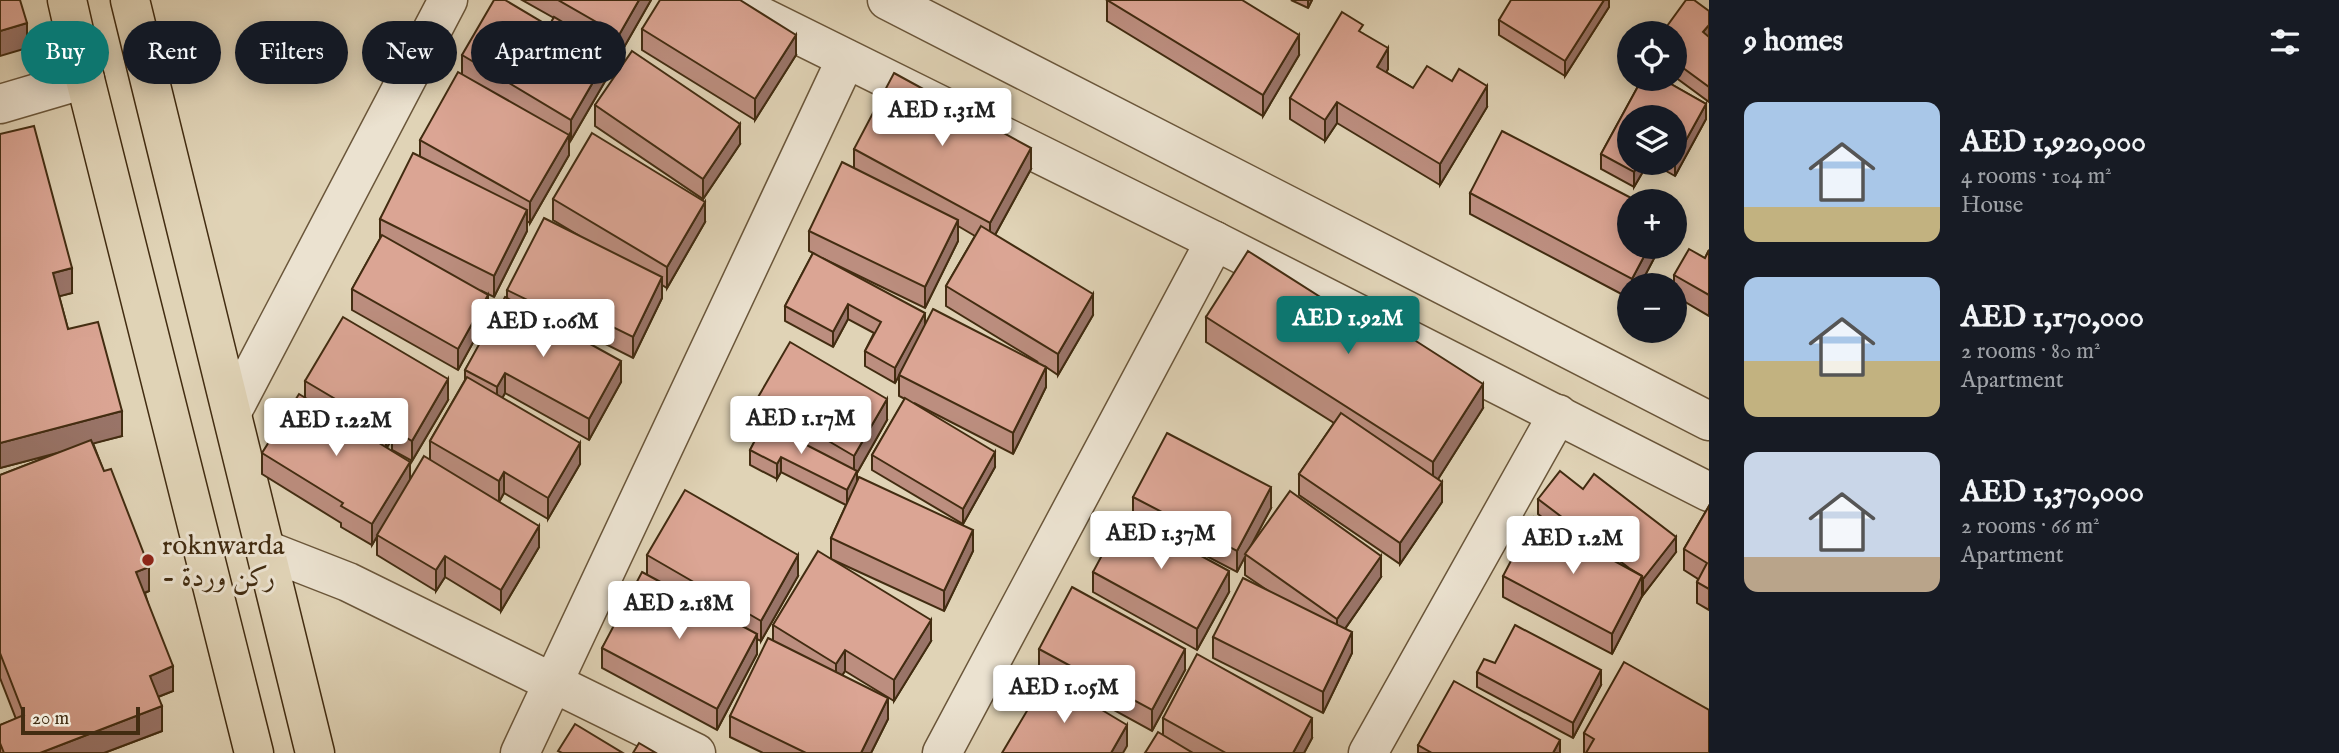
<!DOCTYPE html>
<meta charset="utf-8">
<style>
:root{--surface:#171b24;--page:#242831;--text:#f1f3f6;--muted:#9ea1a6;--accent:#0f766e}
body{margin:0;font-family:"IM FELL English",Amiri,serif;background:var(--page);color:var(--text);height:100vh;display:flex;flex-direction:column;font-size:26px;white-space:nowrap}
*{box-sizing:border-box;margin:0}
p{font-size:23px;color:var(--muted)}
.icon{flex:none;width:38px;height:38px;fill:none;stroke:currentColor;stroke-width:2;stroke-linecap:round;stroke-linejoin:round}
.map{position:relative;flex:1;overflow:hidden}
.side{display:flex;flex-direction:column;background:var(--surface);width:630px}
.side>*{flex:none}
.top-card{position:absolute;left:21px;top:21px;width:665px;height:63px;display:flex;gap:14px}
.tools{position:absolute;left:1617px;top:21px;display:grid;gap:14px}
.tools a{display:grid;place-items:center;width:70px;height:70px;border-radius:50%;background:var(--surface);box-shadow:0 4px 18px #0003;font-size:35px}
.scale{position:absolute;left:21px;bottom:18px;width:119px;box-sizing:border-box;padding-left:7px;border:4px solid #422c11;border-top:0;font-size:19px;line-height:24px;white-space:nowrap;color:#422c11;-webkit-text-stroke:5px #ebe2d0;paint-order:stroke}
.price{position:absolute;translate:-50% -60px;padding:0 16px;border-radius:7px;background:#fff;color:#222;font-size:23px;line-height:46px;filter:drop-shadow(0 2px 4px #0008)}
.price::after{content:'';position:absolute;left:50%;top:42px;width:21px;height:16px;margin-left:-10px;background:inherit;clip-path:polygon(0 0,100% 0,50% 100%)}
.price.selected{background:var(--accent);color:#fff}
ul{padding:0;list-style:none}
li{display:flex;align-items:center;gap:21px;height:175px;padding:0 35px}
li span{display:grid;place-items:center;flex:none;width:196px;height:140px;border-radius:14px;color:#555}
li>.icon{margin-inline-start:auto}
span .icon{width:84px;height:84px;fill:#fffc;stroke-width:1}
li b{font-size:30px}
h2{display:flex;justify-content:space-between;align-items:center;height:84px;padding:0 35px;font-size:30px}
.chip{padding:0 24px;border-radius:32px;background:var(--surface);box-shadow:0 4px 18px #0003;font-size:24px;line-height:63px}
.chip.selected{background:var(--accent);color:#fff}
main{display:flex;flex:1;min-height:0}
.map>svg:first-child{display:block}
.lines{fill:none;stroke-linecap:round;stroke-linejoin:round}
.minor-casing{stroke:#6a563a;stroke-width:41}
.major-casing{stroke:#422c11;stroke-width:41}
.minor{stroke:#ebe2d0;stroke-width:38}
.major{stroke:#e0d3b6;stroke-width:38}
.wall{fill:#bc8e7f;stroke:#422c11;stroke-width:2;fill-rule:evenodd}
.shaded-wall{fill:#997468;stroke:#422c11;stroke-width:2}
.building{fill:#dba594;stroke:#422c11;stroke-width:2}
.poi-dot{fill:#8f2418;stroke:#ebe2d0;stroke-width:2.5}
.labels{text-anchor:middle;stroke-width:6;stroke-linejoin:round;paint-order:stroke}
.poi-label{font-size:28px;fill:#422c11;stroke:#ebe2d0;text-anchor:start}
</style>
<main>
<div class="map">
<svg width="1709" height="753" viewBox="0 0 1709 753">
<rect width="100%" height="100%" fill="#e0d3b6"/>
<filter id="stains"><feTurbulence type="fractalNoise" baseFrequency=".00286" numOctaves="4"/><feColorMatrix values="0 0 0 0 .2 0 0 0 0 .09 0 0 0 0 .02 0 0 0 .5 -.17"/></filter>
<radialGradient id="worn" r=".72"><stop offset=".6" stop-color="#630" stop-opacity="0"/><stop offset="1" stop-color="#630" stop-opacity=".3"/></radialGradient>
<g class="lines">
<g class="minor-casing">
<g id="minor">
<polyline points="728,0 1215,241 1709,492"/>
<polyline points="887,0 1709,421"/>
<polyline points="0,104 85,79"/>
<polyline points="232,412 448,0"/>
<polyline points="266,550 348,582 696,753"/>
<polyline points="520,753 846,59"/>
<polyline points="942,753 1215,241"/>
<polyline points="1368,753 1558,414"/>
</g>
</g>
<g class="major-casing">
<g id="major">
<polyline points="67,0 85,79 254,753"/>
<polyline points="130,0 315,753"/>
</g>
</g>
<use href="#minor" class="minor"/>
<use href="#major" class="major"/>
</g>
<g class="wall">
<polygon points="522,0 651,0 619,56 611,52 611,71 571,140 569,139 569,155 530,223 527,221 527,231 494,297 482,291 488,315 458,370 352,310 352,289 380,239 380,219 420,156 420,140 462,74 462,55 549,26 554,18"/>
<polygon points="1107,0 1299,55 1263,116 1107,21"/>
<polygon points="1291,0 1312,0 1308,8"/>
<polygon points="1609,0 1609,7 1565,76 1499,35 1499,20"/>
<polygon points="1709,11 1709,102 1675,77 1675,33"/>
<polygon points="642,29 796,55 755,120 642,50"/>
<polygon points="1363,34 1388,69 1386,72 1413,88 1487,107 1440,185 1337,123 1325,141 1290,119 1290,98"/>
<polygon points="1642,79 1662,79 1706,104 1706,119 1675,176 1652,163 1675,163 1675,117 1629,117 1629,163 1648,163 1634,187 1601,169 1601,154"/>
<polygon points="595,105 740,144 703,199 595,126"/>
<polygon points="0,134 72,293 59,296 68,329 122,436 93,443 149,591 145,593 173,691 158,697 162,731 104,753 0,753 0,725 16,719 0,678 0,475 57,453 0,468"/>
<path d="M 854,149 L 1031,169 L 995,235 L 1093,315 L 1058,375 L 1046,367 L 1046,387 L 1013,454 L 914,403 L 995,467 L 963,524 L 872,470 L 872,455 L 905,399 L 899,396 L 899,375 L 901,371 L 895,383 L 865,366 L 865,351 L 874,333 L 848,319 L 833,347 L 785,321 L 785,306 L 813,253 L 809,251 L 809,231 L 854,168 ZM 958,226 L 975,236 L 946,286 L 946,306 L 1038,362 L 925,325 L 822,258 L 925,308 L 958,241 Z"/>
<polygon points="1470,193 1629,247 1660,247 1640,285 1629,285 1629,298 1470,214"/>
<polygon points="553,199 705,222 667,288 662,285 662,298 633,358 564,323 562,328 621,382 589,440 505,393 502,398 580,464 548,519 504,493 499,502 539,547 501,611 445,577 436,591 377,555 377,536 372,545 341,527 341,523 262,474 262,453 305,398 305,381 448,400 412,461 392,450 392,439 387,447 410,479 430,460 430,441 465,380 465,370 507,298 507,290 578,235 553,220"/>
<polygon points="1709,250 1709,316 1675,296 1674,285 1674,275 1705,258"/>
<polygon points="1206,317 1483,408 1438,479 1442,502 1400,564 1299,495 1299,474 1334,423 1206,342"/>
<polygon points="757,399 887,420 857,473 857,483 973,551 944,611 831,559 831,538 846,505 781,472 777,479 750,465 750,450 764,424 757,420"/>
<polygon points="1583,489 1676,552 1643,595 1642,594 1642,596 1612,654 1503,597 1503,576 1562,533 1538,514 1538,499"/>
<polygon points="1133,497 1271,508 1249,549 1381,577 1345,629 1352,653 1323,713 1213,658 1213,637 1267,590 1245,575 1245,556 1237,572 1133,518"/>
<polygon points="1709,506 1709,610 1697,603 1697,582 1698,579 1684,570 1684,549"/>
<polygon points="647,555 798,576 761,641 757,639 757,654 717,730 602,668 602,648 647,575"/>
<polygon points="1093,572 1229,592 1197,650 1093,592"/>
<polygon points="773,625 931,641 894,701 845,671 842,675 888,719 871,753 763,753 730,737 730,716 773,641"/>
<polygon points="1039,649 1185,670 1152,731 1039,669"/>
<polygon points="1495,663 1601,685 1573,738 1477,687 1477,672"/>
<polygon points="1163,718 1312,738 1304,753 1145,753 1163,735"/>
<polygon points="1584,733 1709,753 1584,753"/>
<polygon points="1418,745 1560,753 1418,753"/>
</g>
<g class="shaded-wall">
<polygon points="639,0 651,0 619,56 619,35"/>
<polygon points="1308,0 1312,0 1308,8"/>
<polygon points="1604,0 1609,0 1609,7 1565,76 1565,61"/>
<polygon points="27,23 27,48 0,56 0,31"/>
<polygon points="1709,25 1709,40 1703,32"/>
<polygon points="796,35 796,55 755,120 755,99"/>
<polygon points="1299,35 1299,55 1263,116 1263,95"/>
<polygon points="1388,48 1388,69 1377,88 1377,67"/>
<polygon points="611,51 611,71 571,140 571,120"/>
<polygon points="1487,86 1487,107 1440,185 1440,164"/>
<polygon points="1337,102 1337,123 1325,141 1325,120"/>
<polygon points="1706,104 1706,119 1675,176 1675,160"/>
<polygon points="740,124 740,144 703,199 703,179"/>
<polygon points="569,135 569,155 530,223 530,202"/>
<polygon points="1031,148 1031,169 990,244 990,223"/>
<polygon points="1639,163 1648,163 1634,187 1634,172"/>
<polygon points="705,202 705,222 667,288 667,267"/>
<polygon points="527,210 527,231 494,297 494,276"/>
<polygon points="958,220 958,241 925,308 925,287"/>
<polygon points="1649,247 1660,247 1640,285 1632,285 1632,279"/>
<polygon points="72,268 72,293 53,298 53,273"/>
<polygon points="662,277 662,298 633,358 633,337"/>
<polygon points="1093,294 1093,315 1058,375 1058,354"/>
<polygon points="488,295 488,315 458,370 458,349"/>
<polygon points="564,303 564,323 558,336 558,315"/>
<polygon points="848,304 848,319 833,347 833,332"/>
<polygon points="925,313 925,328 895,383 895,368"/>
<polygon points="621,361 621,382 589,440 589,419"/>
<polygon points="1046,367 1046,387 1013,454 1013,433"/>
<polygon points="505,373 505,393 497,408 497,387"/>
<polygon points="448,379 448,400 412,461 412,441"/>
<polygon points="1483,384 1483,408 1433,487 1433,462"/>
<polygon points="887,399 887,420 857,473 857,486 847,505 847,490 854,475 854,456"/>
<polygon points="397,409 397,430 392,429 392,439 386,449 386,429"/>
<polygon points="122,411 122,436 0,468 0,443"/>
<polygon points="580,443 580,464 548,519 548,498"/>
<polygon points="995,452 995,467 963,524 963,509"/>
<polygon points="781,457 781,472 777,479 777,464"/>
<polygon points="410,462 410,482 372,545 372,524"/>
<polygon points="504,472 504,493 499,502 499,481"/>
<polygon points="1442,482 1442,502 1400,564 1400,543"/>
<polygon points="1271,487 1271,508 1237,572 1237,551"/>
<polygon points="539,526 539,547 501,611 501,590"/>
<polygon points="973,530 973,551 944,611 944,591"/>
<polygon points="1676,537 1676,552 1643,595 1643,579"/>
<polygon points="798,555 798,576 761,641 761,621"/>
<polygon points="445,556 445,577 436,591 436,570"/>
<polygon points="1381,556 1381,577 1337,640 1337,619"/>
<polygon points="149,567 149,591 136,596 136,572"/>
<polygon points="1229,571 1229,592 1197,650 1197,629"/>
<polygon points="1642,576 1642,596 1612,654 1612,634"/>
<polygon points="931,620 931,641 894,701 894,680"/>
<polygon points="1352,632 1352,653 1323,713 1323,692"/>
<polygon points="757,634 757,654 717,730 717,709"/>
<polygon points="1185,649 1185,670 1152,731 1152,710"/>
<polygon points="845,650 845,671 836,685 836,664"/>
<polygon points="173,666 173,691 150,700 150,676"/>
<polygon points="1601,670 1601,685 1573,738 1573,723"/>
<polygon points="888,698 888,719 871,753 861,753"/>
<polygon points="162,706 162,731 104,753 40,753"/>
<polygon points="1312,718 1312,738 1304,753 1293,753"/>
<polygon points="1127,725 1127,746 1123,753 1111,753"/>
<polygon points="1560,740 1560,753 1553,753"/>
</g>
<g class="building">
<polygon points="0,0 20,0 27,23 0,31"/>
<polygon points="494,0 505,0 549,26 554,17 611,51 571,120 462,55"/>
<polygon points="558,0 639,0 619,35"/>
<polygon points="660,0 740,0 796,35 755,99 642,29"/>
<polygon points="1107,0 1242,0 1299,35 1263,95"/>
<polygon points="1511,0 1604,0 1565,61 1499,20"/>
<polygon points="1686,0 1694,0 1709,11 1709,25 1703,32 1709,37 1709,87 1675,62 1675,33 1662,33"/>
<polygon points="1342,12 1363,25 1359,31 1388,48 1377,67 1413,88 1427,66 1452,81 1459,69 1487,86 1440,164 1337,102 1325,120 1290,98"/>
<polygon points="632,51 740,124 703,179 595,105"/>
<polygon points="458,72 569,135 530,202 420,140"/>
<polygon points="894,73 1031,148 990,223 854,149"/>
<polygon points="1642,79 1662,79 1706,104 1675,160 1675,117 1629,117 1629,163 1639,163 1634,172 1601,154"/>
<polygon points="34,126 72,268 53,273 68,329 98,322 122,411 0,443 0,134"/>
<polygon points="1502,131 1637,201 1629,201 1629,247 1649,247 1632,279 1470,193"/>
<polygon points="592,133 705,202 667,267 553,199"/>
<polygon points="413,153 527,210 494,276 380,219"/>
<polygon points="842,162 958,220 925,287 809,231"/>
<polygon points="544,218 662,277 633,337 564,303 558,315 507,290"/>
<polygon points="981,226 1093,294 1058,354 946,286"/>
<polygon points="382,235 488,295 458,349 352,289"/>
<polygon points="1689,249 1705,258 1709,250 1709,295 1674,275"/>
<polygon points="1248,251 1358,321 1366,309 1483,384 1433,462 1206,317"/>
<polygon points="813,253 925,313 895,368 865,351 881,322 848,304 833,332 785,306"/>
<polygon points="505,297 621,361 589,419 505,373 497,387 465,370"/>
<polygon points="933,309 1046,367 1013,433 899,375"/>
<polygon points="343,317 448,379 412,441 392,429 402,412 397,409 386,429 305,381"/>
<polygon points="790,342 887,399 854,456 757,399"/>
<polygon points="467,377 580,443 548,498 504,472 499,481 430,441"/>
<polygon points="299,394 410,462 372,524 341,506 343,503 262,453"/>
<polygon points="905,398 995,452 963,509 872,455"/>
<polygon points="1341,413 1442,482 1400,543 1299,474"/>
<polygon points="764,423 857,471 847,490 781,457 777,464 750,450"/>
<polygon points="1167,433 1271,487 1237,551 1133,497"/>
<polygon points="91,440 104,471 111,469 149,567 136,572 173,666 150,676 162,706 40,753 4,753 0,743 0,725 24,715 0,653 0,475"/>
<polygon points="424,456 539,526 501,590 445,556 436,570 377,535"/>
<polygon points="1560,471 1583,489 1594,474 1676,537 1643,579 1642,576 1629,568 1538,499"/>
<polygon points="859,477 973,530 944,591 831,538"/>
<polygon points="685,490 798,555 761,621 647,555"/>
<polygon points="1290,491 1381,556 1337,619 1245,554"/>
<polygon points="1709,506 1709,589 1697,582 1707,563 1684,549"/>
<polygon points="1124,514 1229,571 1197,629 1093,572"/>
<polygon points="1534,517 1642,576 1612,634 1503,576"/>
<polygon points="818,551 931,620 894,680 845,650 836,664 773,625"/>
<polygon points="642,572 757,634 717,709 602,648"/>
<polygon points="1243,578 1352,632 1323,692 1213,637"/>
<polygon points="1072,587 1185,649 1152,710 1039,649"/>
<polygon points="1515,625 1601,670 1573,723 1477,672 1484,659 1495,663"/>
<polygon points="768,638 888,698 861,753 806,753 730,716"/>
<polygon points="1197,654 1312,718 1293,753 1226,753 1163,718"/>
<polygon points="1624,662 1709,710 1709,753 1586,753 1594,739 1584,733"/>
<polygon points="1047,677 1127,725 1111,753 1002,753"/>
<polygon points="1454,681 1560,740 1553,753 1432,753 1418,745"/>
<polygon points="575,724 623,753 562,753 558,751"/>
<polygon points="1158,732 1193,753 1145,753"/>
<polygon points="639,743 656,753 633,753"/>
</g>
<circle class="poi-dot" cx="148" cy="560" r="7"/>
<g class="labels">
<g class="poi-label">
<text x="162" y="554">roknwarda<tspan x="162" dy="32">- ركن وردة</tspan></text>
</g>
</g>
<rect width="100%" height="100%" filter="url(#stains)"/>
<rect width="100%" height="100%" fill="url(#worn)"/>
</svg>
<div class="tools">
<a><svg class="icon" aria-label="locate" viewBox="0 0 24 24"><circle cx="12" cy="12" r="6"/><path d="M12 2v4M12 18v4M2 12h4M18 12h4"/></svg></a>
<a><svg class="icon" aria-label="layers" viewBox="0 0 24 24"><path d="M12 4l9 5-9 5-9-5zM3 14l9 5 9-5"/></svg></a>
<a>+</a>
<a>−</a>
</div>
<div class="scale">20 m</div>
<b class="price" style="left:942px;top:148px">AED 1.31M</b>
<b class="price selected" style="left:1348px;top:356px">AED 1.92M</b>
<b class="price" style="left:543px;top:359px">AED 1.06M</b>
<b class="price" style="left:801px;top:456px">AED 1.17M</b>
<b class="price" style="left:336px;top:458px">AED 1.22M</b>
<b class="price" style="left:1161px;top:571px">AED 1.37M</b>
<b class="price" style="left:1573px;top:576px">AED 1.2M</b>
<b class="price" style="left:679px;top:641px">AED 2.18M</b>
<b class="price" style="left:1064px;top:725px">AED 1.05M</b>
<div class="top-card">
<a class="chip selected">Buy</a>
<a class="chip">Rent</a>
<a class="chip">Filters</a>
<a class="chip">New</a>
<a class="chip">Apartment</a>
</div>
</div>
<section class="side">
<h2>9 homes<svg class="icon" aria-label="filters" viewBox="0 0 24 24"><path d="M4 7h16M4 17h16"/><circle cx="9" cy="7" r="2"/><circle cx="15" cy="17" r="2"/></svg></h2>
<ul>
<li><span style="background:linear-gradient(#a9c7e8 75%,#c2b280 0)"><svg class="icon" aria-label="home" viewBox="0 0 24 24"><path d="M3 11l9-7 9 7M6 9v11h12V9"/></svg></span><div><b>AED 1,920,000</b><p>4 rooms · 104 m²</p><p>House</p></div></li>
<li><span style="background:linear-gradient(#a9c7e8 60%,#c2b280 0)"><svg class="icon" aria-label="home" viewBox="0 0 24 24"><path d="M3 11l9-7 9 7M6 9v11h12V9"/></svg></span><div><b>AED 1,170,000</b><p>2 rooms · 80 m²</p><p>Apartment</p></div></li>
<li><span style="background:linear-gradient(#c9d6e8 75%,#b9a48a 0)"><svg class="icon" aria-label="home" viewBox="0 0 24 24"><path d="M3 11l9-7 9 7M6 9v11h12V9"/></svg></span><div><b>AED 1,370,000</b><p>2 rooms · 66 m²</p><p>Apartment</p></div></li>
</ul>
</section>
</main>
